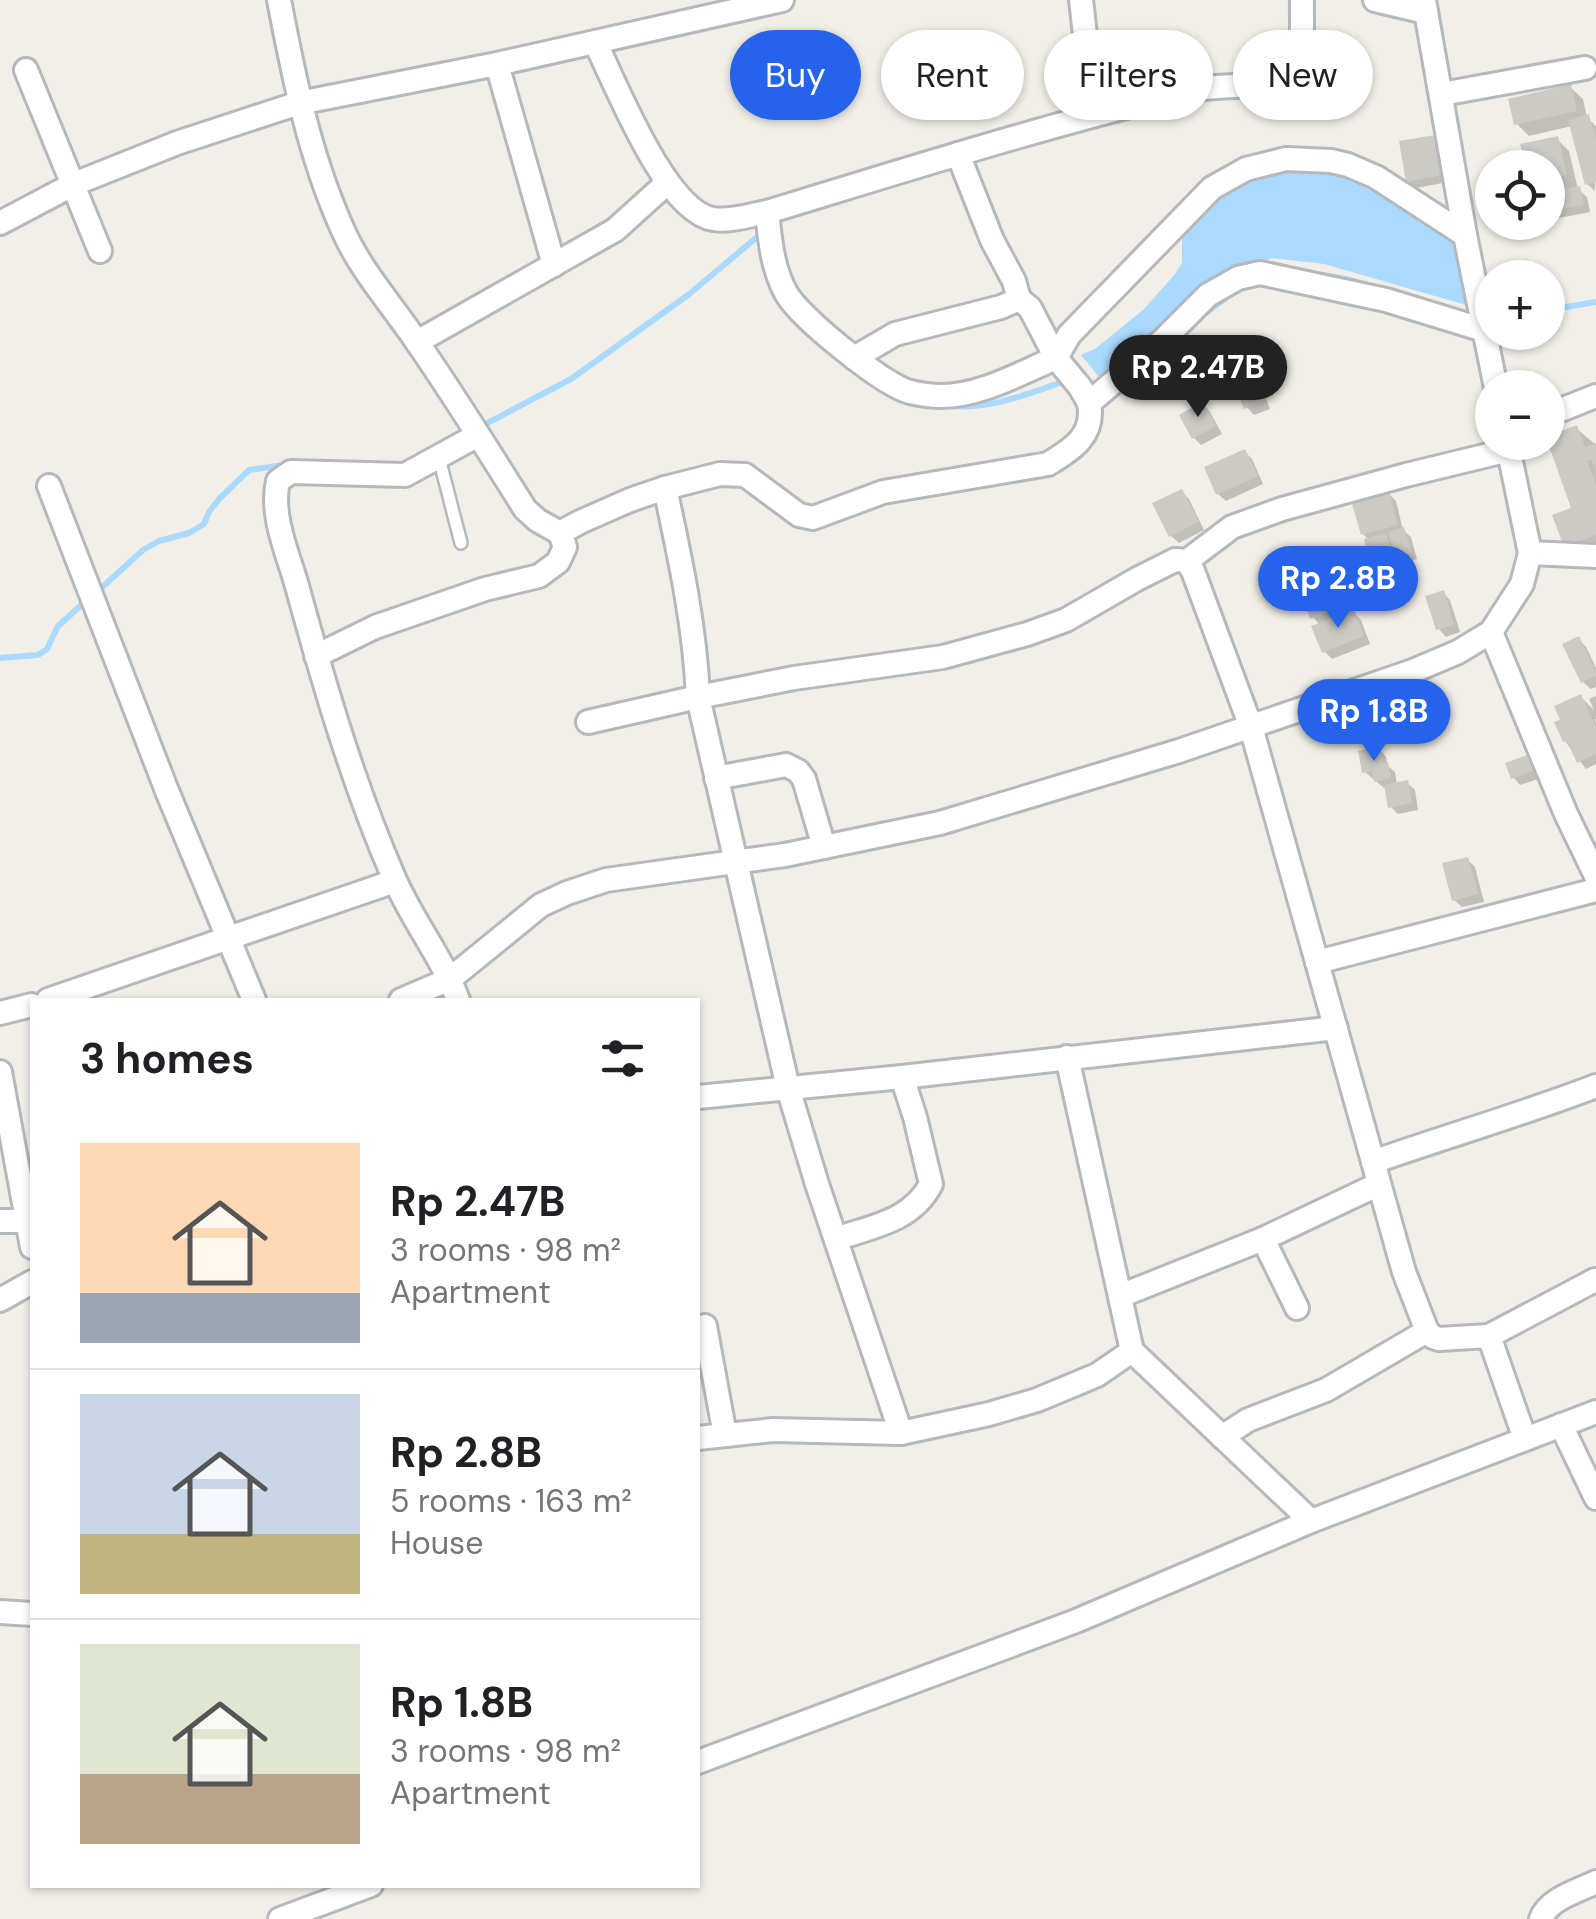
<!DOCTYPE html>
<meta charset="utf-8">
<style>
:root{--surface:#fff;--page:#f6f6f6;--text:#202124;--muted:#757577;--line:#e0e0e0;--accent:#2563eb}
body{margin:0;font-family:"DM Sans",sans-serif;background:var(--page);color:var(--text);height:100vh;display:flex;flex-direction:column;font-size:38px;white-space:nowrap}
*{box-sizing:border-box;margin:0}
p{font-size:32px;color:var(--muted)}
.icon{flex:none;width:55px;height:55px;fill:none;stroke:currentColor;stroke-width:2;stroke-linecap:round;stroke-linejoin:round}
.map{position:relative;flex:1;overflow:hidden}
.panel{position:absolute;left:30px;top:998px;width:670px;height:890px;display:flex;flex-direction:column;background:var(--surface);border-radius:0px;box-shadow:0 2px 8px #0004}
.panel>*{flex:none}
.banner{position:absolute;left:730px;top:30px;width:715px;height:90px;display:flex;gap:20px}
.buttons{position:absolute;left:1475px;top:150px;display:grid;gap:20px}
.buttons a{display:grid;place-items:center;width:90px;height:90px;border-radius:50%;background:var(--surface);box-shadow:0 2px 8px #0004;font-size:50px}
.price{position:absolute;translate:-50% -85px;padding:0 22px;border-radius:35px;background:var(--accent);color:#fff;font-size:32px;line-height:65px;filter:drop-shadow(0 2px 5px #0008)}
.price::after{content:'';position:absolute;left:50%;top:60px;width:30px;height:22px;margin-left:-15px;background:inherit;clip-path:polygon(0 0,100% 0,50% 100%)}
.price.active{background:#222;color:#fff}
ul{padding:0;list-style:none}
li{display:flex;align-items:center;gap:30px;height:250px;padding:0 50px}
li+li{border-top:2px solid var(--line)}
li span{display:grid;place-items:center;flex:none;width:280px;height:200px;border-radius:0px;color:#555}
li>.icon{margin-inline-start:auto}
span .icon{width:120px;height:120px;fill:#fffc;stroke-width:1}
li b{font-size:42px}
h2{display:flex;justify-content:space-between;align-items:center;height:120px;padding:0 50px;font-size:42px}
.chip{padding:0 35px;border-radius:45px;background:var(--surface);box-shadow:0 2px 8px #0004;font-size:35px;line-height:90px}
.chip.active{background:var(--accent);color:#fff}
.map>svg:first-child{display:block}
.water{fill:#aadaff}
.shadow{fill:#0003}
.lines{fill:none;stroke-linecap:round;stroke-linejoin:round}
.stream{stroke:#aadaff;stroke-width:6}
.building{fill:#cccac5}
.service-casing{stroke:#b5b8bc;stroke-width:16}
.minor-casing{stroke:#b5b8bc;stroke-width:28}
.service{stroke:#fff;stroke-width:11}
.minor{stroke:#fff;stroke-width:22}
</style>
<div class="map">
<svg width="1596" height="1919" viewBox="0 0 1596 1919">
<rect width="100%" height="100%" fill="#f1efe8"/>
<polygon class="water" points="1281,169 1343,169 1466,240 1480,309 1324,264 1272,258 1247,270 1103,382 1081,355 1096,348 1143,310 1175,274 1182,263 1182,230 1227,187"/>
<g class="shadow">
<polygon points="1570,87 1583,99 1587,118 1596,126 1595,191 1587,184 1572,126 1529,136 1517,124"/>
<polygon points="1434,138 1442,145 1448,182 1416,188 1408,181"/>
<polygon points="1557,139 1569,151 1578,189 1587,197 1590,212 1554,219 1548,213 1548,168"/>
<polygon points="1249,369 1257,376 1270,409 1254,415 1247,407"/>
<polygon points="1203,405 1210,412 1222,434 1201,445 1194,438"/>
<polygon points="1576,428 1596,445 1596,557 1566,546 1574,509"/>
<polygon points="1245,452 1252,459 1263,484 1226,501 1218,494"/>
<polygon points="1182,492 1189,499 1204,530 1179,543 1171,536"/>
<polygon points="1388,493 1396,501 1403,530 1411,537 1417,559 1399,564 1403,580 1385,586 1378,578 1369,540 1363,534"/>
<polygon points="1324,583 1331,591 1341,617 1353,612 1361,620 1370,644 1332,659 1324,651 1320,625 1313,617"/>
<polygon points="1443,593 1450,600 1460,632 1446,637 1439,629"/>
<polygon points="1578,639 1586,647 1596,668 1596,687 1591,689 1583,682"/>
<polygon points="1596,696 1596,720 1594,718 1596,723 1596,764 1586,769 1565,741 1581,697 1594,710 1589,699"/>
<polygon points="1379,749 1386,757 1388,766 1395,772 1397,785 1407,783 1415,790 1418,810 1398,814 1391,807 1387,788 1384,788 1365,772"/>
<polygon points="1532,756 1544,777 1520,785 1513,777"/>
<polygon points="1467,859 1475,867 1484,902 1462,907 1454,900"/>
</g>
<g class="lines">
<g class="stream">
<polyline points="1315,274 1346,279 1371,286"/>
<polyline points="1548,310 1596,302"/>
<polyline points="1200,317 1230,295"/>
<polyline points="1146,368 1170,353 1180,337"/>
<path d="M 945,405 C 987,412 1029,393 1068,380"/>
<polyline points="478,428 571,379 688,295 763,232"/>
<polyline points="97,592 143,550 159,541 189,533 204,524 209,512 220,498 249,470 291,464"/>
<polyline points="0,658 38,655 47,649 58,626 87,600"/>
</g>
</g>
<g class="building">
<polygon points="1571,84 1577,111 1514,125 1508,99"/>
<polygon points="1589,114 1596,142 1596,182 1585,185 1568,120"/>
<polygon points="1435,135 1442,175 1406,182 1399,141"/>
<polygon points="1558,136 1567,175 1548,180 1548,168 1517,168 1515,158 1523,156 1520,144"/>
<polygon points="1580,186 1584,205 1548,212 1548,192"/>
<polygon points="1250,366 1264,401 1244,409 1230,373"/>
<polygon points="1203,401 1216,426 1192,439 1179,415"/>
<polygon points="1577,425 1585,447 1596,443 1596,471 1591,459 1587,461 1596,485 1596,535 1564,547 1552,515 1571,508 1548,443 1548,436"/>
<polygon points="1245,449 1258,476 1216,495 1204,467"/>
<polygon points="1182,489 1199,522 1169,537 1152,503"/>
<polygon points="1389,491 1398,525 1361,535 1351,500"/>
<polygon points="1404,527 1411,552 1395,556 1388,532"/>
<polygon points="1386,533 1397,573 1375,579 1364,539"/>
<polygon points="1324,580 1335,610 1310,619 1300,589"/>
<polygon points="1444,590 1454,625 1436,630 1425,596"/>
<polygon points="1354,609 1364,636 1322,653 1311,626"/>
<polygon points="1579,636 1596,672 1596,676 1581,683 1562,644"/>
<polygon points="1581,694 1596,728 1596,754 1577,763 1567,741 1563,742 1554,722 1560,720 1554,706"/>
<polygon points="1380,746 1383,763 1388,762 1391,778 1374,782 1372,771 1362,773 1358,751"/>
<polygon points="1533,753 1538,769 1511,779 1505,763"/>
<polygon points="1408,780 1412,803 1388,808 1384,785"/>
<polygon points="1468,857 1478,894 1452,901 1442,863"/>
</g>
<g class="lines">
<g class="service-casing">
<polyline id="service" points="439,458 461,543"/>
</g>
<g class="minor-casing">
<g id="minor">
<path d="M 279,0 C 294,78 309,154 342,228 C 360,270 392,305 417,342 C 455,397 490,453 525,509 L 537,520 L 560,533 L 580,522 L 630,500 L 665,488 L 720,474 L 745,475 L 799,515 L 813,518 L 883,492 L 1048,464 C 1073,449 1095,435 1089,403 L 1162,341 L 1208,295 L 1238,278 L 1260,273 L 1386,300 L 1484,330"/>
<polyline points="1081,0 1094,114"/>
<polyline points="1375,0 1426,12"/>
<polyline points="1424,0 1465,235 1496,388"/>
<path d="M 595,42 C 616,84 665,211 713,219 C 730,222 750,215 767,212 C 909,169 1050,124 1194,90 C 1222,83 1268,91 1291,73 C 1306,62 1301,18 1302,0"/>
<polyline points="497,64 554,265"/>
<polyline points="26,70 100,251"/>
<polyline points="1442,94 1585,68"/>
<polyline points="958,154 992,240 1014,281 1019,299"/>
<path d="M 767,212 C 770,240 772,267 786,293 C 799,317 883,385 910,392 C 919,394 932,396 941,396 C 981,396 1020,373 1056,358 L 1080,387 L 1089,403"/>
<polyline points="0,223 74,184 177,143 299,103 497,64 782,0"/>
<polyline points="417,342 615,230 667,183"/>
<polyline points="854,358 895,334 1001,307 1019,299 1030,308 1056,358 1069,335 1212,188 1246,169 1286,159 1331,161 1348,165 1376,177 1465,235"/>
<polyline points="1548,415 1596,396"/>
<polyline points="49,486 167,791 254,1000"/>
<polyline points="1530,553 1596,556"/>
<polyline points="1187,561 1232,527 1282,509 1406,475 1509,450"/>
<polyline points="1491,632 1566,814 1596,876"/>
<polyline points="316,656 375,627 485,589 539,576 558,562 565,547 560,533"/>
<path d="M 588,722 L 698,697 C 695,626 680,558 665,488"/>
<polyline points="716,778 786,765 798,771 804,779 824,847"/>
<polyline points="1317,962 1596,890"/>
<polyline points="48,1000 395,881"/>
<polyline points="401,1000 450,979 541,905 567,893 606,880 785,855 940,823 1179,751 1413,671 1458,652 1491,632 1522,584 1530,553 1507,442"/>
<path d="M 458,1000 C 442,957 412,920 394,878 C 353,784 324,684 297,586 C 288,554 270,515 278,481 L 291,472 L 405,475 L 478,435"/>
<polyline points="0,1013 32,1005"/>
<polyline points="1067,1057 1132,1351"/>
<polyline points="0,1072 32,1247"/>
<polyline points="698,1097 902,1077 1336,1028"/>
<path d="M 1373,1162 C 1447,1136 1523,1114 1596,1086"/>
<polyline points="0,1221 27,1221"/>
<path d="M 836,1239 C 873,1226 912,1221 931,1184 L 915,1117 L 902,1077"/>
<polyline points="1120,1296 1263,1239"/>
<polyline points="0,1300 32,1282"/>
<polyline points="1297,1308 1263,1239 1379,1184"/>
<polyline points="705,1326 725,1435"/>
<polyline points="1489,1336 1595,1280"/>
<polyline points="1561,1425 1596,1498"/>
<polyline points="901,1433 817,1184 788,1088 698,697 794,678 943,657 1027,634 1066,620 1137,579 1175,560 1187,561 1193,571 1251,727 1404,1272 1427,1331 1433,1337 1439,1339 1489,1336 1525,1439"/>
<polyline points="1222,1437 1248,1420 1326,1390 1427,1331"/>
<polyline points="698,1438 773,1430 901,1433 989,1414 1037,1400 1097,1375 1132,1351 1311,1521"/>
<polyline points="0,1612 32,1614"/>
<polyline points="698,1762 1076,1621 1311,1521 1596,1412"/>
<polyline points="280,1919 371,1885"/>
<path d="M 1541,1919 C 1548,1899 1578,1891 1596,1882"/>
</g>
</g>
<use href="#service" class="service"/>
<use href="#minor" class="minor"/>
</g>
</svg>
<div class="buttons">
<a><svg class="icon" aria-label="locate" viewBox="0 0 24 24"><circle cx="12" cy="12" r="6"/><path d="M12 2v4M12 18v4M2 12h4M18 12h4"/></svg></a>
<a>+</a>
<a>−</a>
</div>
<b class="price active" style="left:1198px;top:420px">Rp 2.47B</b>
<b class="price" style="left:1338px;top:631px">Rp 2.8B</b>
<b class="price" style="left:1374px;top:764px">Rp 1.8B</b>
<div class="banner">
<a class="chip active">Buy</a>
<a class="chip">Rent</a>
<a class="chip">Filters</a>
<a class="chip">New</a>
</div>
<section class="panel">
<h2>3 homes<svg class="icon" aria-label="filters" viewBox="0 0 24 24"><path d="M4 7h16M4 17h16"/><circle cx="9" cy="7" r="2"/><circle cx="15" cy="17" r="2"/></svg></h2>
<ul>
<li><span style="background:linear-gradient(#ffd9b3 75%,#9aa5b1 0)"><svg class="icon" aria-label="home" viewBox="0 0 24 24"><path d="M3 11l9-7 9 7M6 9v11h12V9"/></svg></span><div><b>Rp 2.47B</b><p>3 rooms · 98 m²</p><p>Apartment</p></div></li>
<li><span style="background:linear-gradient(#c9d6e8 70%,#c2b280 0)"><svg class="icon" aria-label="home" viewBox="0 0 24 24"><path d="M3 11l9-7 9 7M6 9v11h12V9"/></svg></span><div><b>Rp 2.8B</b><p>5 rooms · 163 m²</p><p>House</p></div></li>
<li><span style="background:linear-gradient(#dfe7d0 65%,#b9a48a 0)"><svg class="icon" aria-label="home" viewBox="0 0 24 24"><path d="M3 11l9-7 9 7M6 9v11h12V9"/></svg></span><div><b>Rp 1.8B</b><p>3 rooms · 98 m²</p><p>Apartment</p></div></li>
</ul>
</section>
</div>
